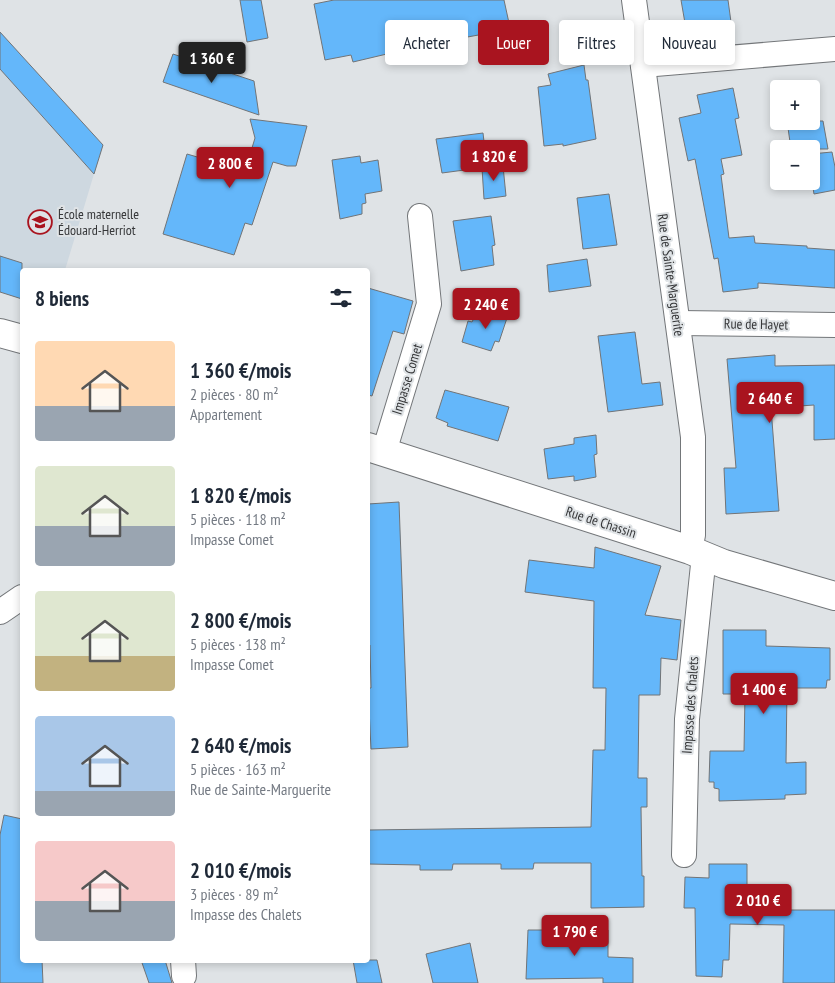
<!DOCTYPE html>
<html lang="fr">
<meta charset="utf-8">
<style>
:root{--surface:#fff;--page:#f6f6f7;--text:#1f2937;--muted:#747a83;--accent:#a9141f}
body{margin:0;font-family:"PT Sans Narrow",sans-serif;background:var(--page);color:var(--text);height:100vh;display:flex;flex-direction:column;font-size:19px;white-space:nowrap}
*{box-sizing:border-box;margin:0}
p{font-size:16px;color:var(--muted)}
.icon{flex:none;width:28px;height:28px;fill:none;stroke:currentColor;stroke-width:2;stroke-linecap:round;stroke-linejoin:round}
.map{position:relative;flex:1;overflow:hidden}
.details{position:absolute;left:20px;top:268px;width:350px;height:695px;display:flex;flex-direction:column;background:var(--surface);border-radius:5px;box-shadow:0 2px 8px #0003}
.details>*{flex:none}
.guide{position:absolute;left:385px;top:20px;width:375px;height:45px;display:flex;gap:10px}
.controls{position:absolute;left:770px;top:80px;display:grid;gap:10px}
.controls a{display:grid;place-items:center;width:50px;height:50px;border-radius:5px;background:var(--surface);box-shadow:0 2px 8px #0003;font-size:25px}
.price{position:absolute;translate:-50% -42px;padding:0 11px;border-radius:5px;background:var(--accent);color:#fff;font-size:16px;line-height:32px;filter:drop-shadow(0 1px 2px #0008)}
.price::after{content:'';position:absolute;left:50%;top:30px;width:15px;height:11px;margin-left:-8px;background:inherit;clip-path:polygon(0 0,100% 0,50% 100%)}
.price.active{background:#222;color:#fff}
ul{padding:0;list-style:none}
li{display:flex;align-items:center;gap:15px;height:125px;padding:0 15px}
li span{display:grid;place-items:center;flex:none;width:140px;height:100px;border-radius:5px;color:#555}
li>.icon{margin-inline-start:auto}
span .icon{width:60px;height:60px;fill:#fffc;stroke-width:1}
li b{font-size:21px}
h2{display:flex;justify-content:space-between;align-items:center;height:60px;padding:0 15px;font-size:21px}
.tag{padding:0 18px;border-radius:5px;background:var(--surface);box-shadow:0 2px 8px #0003;font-size:18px;line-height:45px}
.tag.active{background:var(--accent);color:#fff}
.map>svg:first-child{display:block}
.built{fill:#ced8e0}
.building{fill:#64b7fa;stroke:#717477}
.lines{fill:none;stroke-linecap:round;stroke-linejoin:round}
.street-casing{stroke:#737679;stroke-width:26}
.secondary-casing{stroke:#737679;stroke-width:30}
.street{stroke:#fff;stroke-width:24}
.secondary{stroke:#fff;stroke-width:28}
.labels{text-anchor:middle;stroke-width:4;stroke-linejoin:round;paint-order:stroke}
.poi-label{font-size:14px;fill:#363739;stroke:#dfe3e6;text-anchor:start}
.street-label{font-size:14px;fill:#363739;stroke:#dfe3e6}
</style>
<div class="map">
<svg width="835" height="983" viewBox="0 0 835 983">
<rect width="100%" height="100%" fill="#dfe3e6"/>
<polygon class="built" points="0,69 94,174 65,270 22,270 22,299 0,292"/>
<g class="building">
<polygon points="240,0 261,0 268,38 247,42"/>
<polygon points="334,0 504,0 509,23 483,29 484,34 429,44 353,62 351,55 325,60 314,4"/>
<polygon points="681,0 728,0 731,22 686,29"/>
<polygon points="0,32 103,145 94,174 0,69"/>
<polygon points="173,54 254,81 259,115 163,82"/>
<polygon points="584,65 586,80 588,80 596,139 563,146 563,144 544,146 538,87 551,85 548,74"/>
<polygon points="733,88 739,118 735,119 742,155 721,159 724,174 721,175 729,238 754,236 755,243 807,246 807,248 835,250 835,288 758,283 758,288 723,292 718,258 714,259 695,159 688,161 679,118 701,113 697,95"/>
<polygon points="250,119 307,126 296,166 287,166 273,162 252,225 245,223 234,255 163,234 187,154 245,171 255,138"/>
<polygon points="787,121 823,121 828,149 791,149"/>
<polygon points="483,133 487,167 442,173 436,139"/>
<polygon points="832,152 835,167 835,190 814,194 811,176 811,154"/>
<polygon points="360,156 361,163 378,160 382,191 365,194 366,203 362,204 362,214 340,219 332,160"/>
<polygon points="503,166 506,196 484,199 482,168"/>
<polygon points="609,194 617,245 583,249 577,198"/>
<polygon points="491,216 495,245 492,246 494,265 461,271 453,221"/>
<polygon points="0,256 22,263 22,299 0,292"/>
<polygon points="587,259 591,286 549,292 547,265"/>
<polygon points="368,288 413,301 404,334 393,331 372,396 368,395"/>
<polygon points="488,309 508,315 499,342 495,341 491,351 462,342 468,321 472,322 474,318 483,321"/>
<polygon points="635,332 642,384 660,382 663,405 608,412 598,336"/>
<polygon points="775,355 775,366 835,365 835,439 814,440 814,405 771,408 779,511 726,514 724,468 736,468 727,359"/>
<polygon points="445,390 509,407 498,441 447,426 448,423 436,418"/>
<polygon points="596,435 597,454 594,455 596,477 574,481 574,476 548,479 544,449 574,444 574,438"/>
<polygon points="399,502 408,747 371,749 368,688 371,688 370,645 368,645 368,504"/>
<polygon points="595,547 661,566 645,615 681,620 677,660 661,658 660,695 639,695 638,778 647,778 647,807 641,807 642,876 644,876 644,907 591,908 591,863 534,863 533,869 501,869 501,864 453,864 452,870 420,870 420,865 368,864 368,830 591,827 593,750 605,750 606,688 593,688 594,601 525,592 529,560 594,568"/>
<polygon points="723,630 766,630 766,646 830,648 830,680 827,680 826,688 787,688 786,763 806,762 806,794 785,795 785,799 719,801 719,789 714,788 714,782 709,782 710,751 744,751 745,694 723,694"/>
<polygon points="4,815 22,819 22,960 42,960 43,983 0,983 0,835"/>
<polygon points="709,864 747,864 747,893 784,893 785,910 835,910 835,983 783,983 784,925 730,924 729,960 723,960 722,977 696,976 695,908 684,908 685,877 709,878"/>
<polygon points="528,930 608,930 608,957 633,958 633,983 603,983 603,978 526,979"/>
<polygon points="470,943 478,983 433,983 426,954"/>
<polygon points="141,960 165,960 172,983 149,983"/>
<polygon points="353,960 377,960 382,983 357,983"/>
</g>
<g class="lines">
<g class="street-casing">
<g id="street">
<polyline points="634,0 693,437 693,535 690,550"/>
<polyline points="643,65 835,49"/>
<polyline points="678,323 835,325"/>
<polyline points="384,452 429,304 420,216"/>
<polyline points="0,612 22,597"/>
<polyline points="684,855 687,719 704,555"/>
<polyline points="183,960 184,976"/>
</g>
</g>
<g class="secondary-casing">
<g id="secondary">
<polyline points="0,333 22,339"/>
<polyline points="368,447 690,550 724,564 835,596"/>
</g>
</g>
<use href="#street" class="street"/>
<use href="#secondary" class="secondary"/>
</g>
<defs>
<g id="school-ring" transform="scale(1.25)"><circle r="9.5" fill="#dfe3e6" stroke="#a9141f" stroke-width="1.5"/><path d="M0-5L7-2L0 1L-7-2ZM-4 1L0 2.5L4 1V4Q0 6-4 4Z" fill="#a9141f"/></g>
</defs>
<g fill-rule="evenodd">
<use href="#school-ring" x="40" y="222"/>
</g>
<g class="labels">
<g class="poi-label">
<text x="58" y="219">École maternelle<tspan x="58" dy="16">Édouard-Herriot</tspan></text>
</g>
<g class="street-label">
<text transform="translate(671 275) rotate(82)" y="5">Rue de Sainte-Marguerite</text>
<text transform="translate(756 324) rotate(1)" y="5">Rue de Hayet</text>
<text transform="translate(407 379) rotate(-73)" y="5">Impasse Comet</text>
<text transform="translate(601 522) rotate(18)" y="5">Rue de Chassin</text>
<text transform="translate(690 705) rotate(-86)" y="5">Impasse des Chalets</text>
</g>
</g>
</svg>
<div class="controls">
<a>+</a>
<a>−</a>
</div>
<b class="price active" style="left:212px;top:84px">1 360 €</b>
<b class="price" style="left:494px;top:182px">1 820 €</b>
<b class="price" style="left:230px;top:189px">2 800 €</b>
<b class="price" style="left:486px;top:330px">2 240 €</b>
<b class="price" style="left:770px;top:424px">2 640 €</b>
<b class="price" style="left:764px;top:715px">1 400 €</b>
<b class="price" style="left:758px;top:926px">2 010 €</b>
<b class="price" style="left:575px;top:957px">1 790 €</b>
<div class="guide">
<a class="tag">Acheter</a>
<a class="tag active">Louer</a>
<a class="tag">Filtres</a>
<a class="tag">Nouveau</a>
</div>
<section class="details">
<h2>8 biens<svg class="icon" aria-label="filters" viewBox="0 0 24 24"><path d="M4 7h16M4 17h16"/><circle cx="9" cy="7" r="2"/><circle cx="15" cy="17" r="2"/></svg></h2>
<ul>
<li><span style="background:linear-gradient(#ffd9b3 65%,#9aa5b1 0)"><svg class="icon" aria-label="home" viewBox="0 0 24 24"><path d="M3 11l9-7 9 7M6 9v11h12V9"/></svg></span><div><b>1 360 €/mois</b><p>2 pièces · 80 m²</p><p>Appartement</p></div></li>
<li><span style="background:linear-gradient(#dfe7d0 60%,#9aa5b1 0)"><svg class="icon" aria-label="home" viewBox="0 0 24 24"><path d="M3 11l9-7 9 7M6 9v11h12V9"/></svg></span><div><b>1 820 €/mois</b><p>5 pièces · 118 m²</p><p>Impasse Comet</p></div></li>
<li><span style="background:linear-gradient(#dfe7d0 65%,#c2b280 0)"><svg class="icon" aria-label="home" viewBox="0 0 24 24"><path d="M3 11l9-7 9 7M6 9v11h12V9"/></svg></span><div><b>2 800 €/mois</b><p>5 pièces · 138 m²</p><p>Impasse Comet</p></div></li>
<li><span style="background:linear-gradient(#a9c7e8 75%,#9aa5b1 0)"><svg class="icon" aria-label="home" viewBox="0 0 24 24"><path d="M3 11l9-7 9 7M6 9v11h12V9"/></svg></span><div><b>2 640 €/mois</b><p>5 pièces · 163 m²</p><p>Rue de Sainte-Marguerite</p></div></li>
<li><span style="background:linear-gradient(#f6c9c9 60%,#9aa5b1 0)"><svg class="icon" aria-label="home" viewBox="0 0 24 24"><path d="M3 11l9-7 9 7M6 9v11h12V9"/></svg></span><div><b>2 010 €/mois</b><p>3 pièces · 89 m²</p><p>Impasse des Chalets</p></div></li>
</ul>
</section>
</div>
